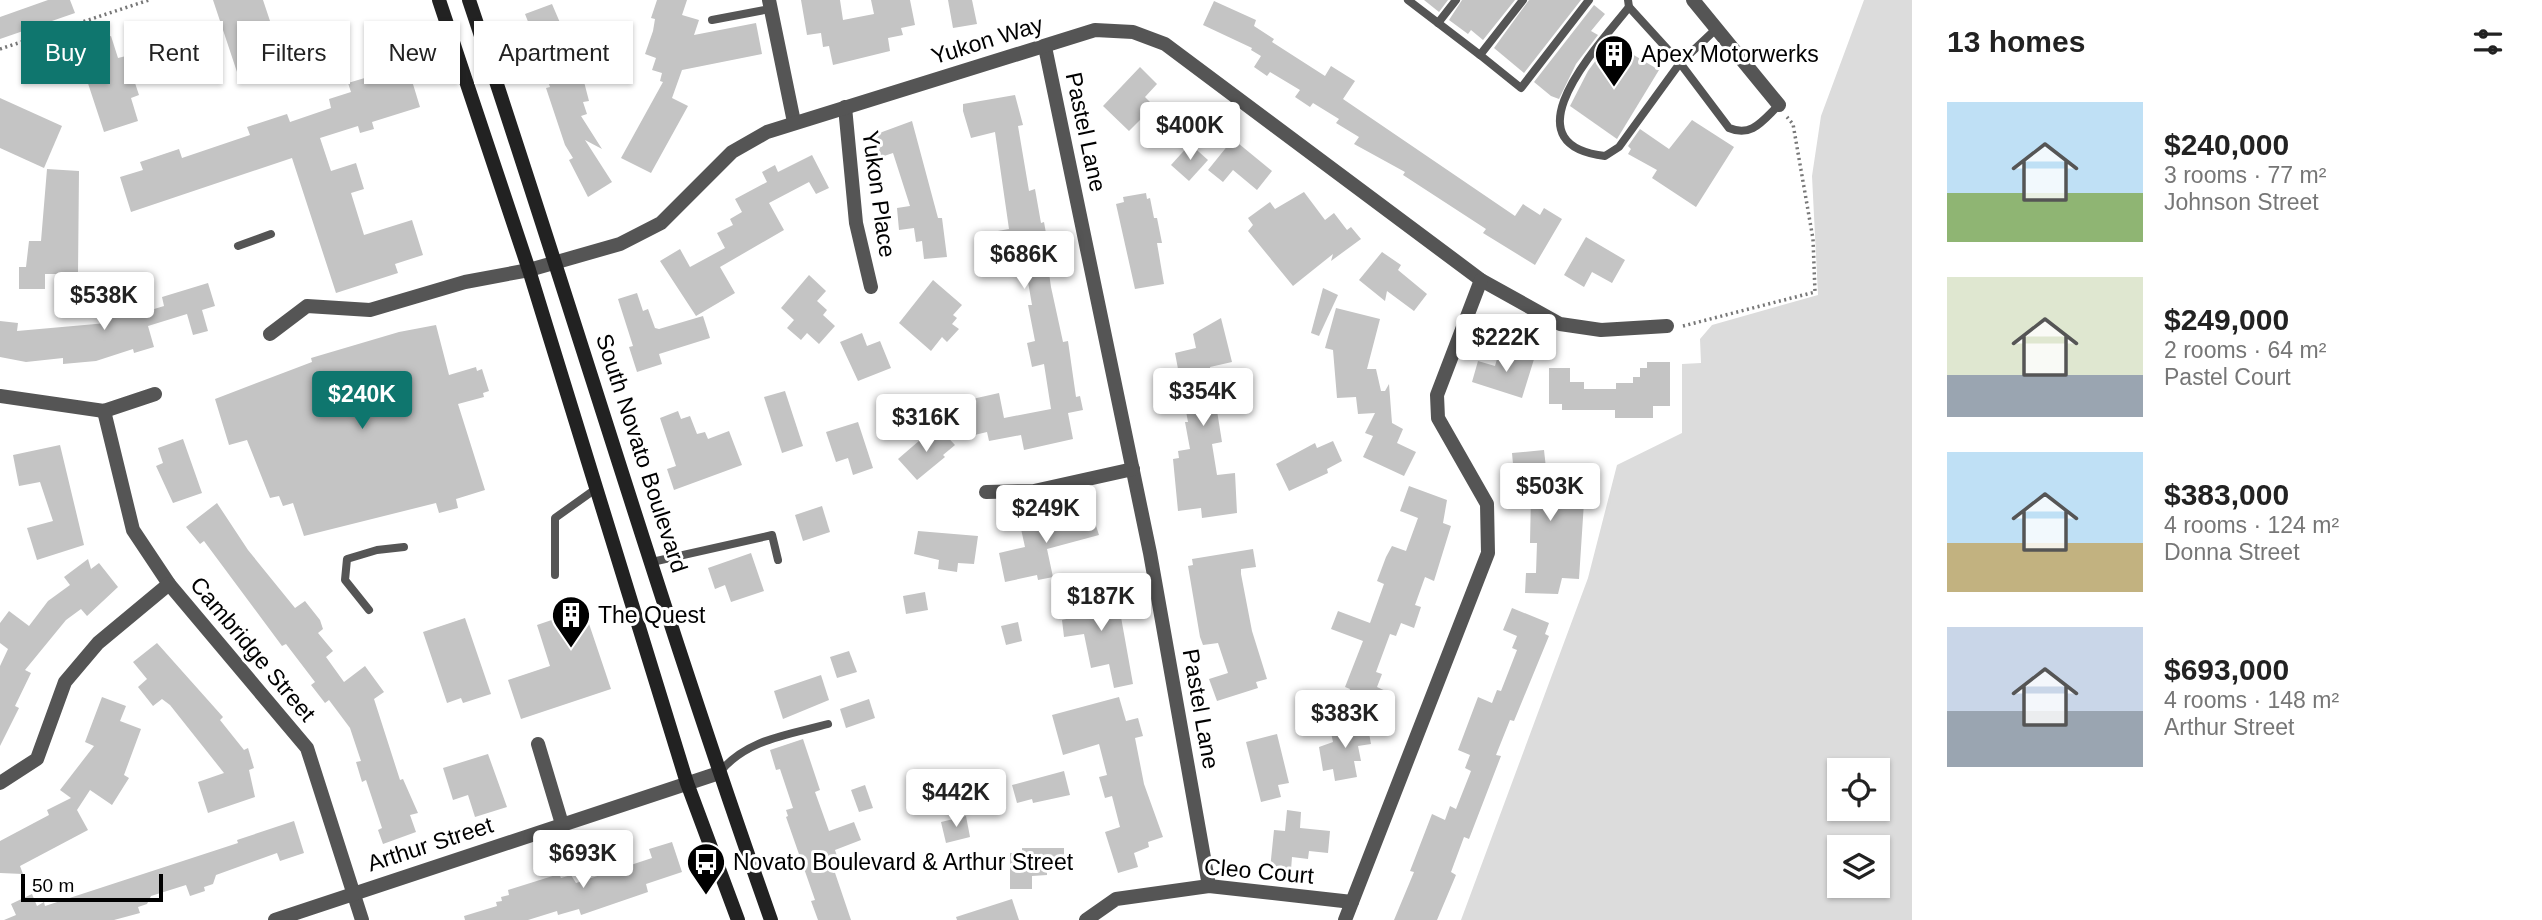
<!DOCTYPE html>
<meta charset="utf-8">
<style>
:root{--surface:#fff;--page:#f2f2f2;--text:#222;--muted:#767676;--accent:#0f766e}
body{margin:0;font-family:Arial,sans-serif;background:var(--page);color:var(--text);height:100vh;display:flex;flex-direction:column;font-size:26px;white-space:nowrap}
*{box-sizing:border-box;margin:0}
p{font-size:23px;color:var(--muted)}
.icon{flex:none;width:38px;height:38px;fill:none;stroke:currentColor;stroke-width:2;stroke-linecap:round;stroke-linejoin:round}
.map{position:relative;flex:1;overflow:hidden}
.sheet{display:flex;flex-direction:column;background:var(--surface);width:630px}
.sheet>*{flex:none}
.top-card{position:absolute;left:21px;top:21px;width:665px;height:63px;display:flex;gap:14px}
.tools{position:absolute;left:1827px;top:758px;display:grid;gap:14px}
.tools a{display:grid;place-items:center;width:63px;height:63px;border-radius:0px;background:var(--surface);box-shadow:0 2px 5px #0004;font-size:35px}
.scale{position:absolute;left:21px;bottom:18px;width:142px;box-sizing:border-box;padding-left:7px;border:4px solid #000;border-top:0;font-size:19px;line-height:24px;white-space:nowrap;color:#000;-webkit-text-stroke:5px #fff;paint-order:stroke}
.price{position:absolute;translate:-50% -60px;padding:0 16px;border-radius:7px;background:#fff;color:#222;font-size:23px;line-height:46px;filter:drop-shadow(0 2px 4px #0008)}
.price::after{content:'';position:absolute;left:50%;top:42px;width:21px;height:16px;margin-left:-10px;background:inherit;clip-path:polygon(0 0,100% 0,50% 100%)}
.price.active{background:var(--accent);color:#fff}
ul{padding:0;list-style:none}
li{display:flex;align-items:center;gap:21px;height:175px;padding:0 35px}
li span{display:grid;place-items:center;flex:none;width:196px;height:140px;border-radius:0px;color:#555}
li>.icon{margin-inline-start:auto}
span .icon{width:84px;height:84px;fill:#fffc;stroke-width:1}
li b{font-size:30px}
h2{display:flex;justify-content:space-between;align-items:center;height:84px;padding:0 35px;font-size:30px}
.pill{padding:0 24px;border-radius:0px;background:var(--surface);box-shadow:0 2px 5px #0004;font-size:24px;line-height:63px}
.pill.active{background:var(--accent);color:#fff}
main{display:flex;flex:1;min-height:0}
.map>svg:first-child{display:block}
.green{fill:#dcdcdc;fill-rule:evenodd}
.building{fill:#c4c4c4}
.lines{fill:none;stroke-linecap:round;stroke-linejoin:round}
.path{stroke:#777;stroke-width:3.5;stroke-dasharray:2 3.5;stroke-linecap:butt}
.service{stroke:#555;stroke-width:8}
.minor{stroke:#555;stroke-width:14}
.secondary{stroke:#222;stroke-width:14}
.labels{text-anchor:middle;stroke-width:6;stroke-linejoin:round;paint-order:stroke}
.street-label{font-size:23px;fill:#000;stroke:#fff}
.poi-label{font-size:23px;fill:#000;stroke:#fff;text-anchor:start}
</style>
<main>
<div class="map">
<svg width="1912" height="920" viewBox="0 0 1912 920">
<rect width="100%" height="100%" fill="#fff"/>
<path class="green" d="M 1864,0 L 1912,0 L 1912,920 L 1461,920 L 1588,578 L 1617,465 L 1682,433 L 1682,364 L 1701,363 L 1700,339 L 1712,325 L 1818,295 L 1812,176 L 1821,116 ZM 1839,770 L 1878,770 L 1878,808 L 1839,808 ZM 1839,847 L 1878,847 L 1878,886 L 1839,886 Z"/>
<g class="building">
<polygon points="48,0 70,0 75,13 0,39 0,17"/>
<polygon points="213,0 263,0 284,63 239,78"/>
<polygon points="657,0 687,0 682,15 699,20 694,35 756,23 762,54 682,70 672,98 688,106 651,173 621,158 663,82 660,81 662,73 652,70 656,58 645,54 653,31 655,19 651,18"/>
<polygon points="801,0 840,0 843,20 874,14 871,0 910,0 915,25 901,28 903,35 888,38 890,51 833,65 829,46 823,47 821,33 807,35"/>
<polygon points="948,0 972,0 977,24 953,28"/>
<polygon points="1424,0 1448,0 1439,12"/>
<polygon points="1462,0 1515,0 1483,40 1471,30 1468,34 1449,20"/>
<polygon points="1529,0 1581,0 1524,73 1494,48"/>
<polygon points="1214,1 1256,20 1254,26 1274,39 1272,42 1325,76 1331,66 1355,81 1343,99 1515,216 1523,204 1540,215 1544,208 1562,219 1535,265 1483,233 1486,229 1403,175 1405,172 1354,144 1359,137 1336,123 1339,119 1313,103 1310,107 1295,97 1300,90 1270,72 1267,76 1254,67 1261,56 1251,50 1252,48 1203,25"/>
<polygon points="552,4 582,74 589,101 583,102 587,114 581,116 602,149 585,140 612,182 588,197 569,160 573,158 565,145 546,88 550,87 546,76 549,75 525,14"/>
<polygon points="1594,5 1605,14 1591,31 1598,35 1576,64 1559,99 1551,96 1534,82"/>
<polygon points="111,36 118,58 126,56 139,95 131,98 138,121 104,132 76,47"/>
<polygon points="1610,41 1659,70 1617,139 1570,106 1588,71"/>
<polygon points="1140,67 1157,84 1145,97 1154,106 1129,131 1103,106"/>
<polygon points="388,71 391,78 409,71 420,107 372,122 374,129 360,133 358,126 320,138 331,171 356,163 364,189 351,193 364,235 412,220 423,255 395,264 398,273 336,293 292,158 131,212 120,177 143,170 140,162 179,149 182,158 250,135 247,127 287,114 290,122 331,108 329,99 351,92 348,83"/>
<polygon points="1015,95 1023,125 1018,126 1029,191 1035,189 1041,223 1044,222 1053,272 1049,273 1051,287 1063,342 1068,341 1076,397 1080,396 1083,410 1068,413 1073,439 1024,450 1021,435 989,441 987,432 966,437 959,402 999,393 1004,418 1051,409 1044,364 1032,367 1027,343 1035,341 1028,305 1032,305 1027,276 1018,277 1013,246 995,249 992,232 1009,229 995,132 971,138 963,111 963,104"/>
<polygon points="0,98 62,126 44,168 0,148"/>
<polygon points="1692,120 1734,147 1696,207 1652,178 1657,170 1628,154 1631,149 1628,146 1640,129 1669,149"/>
<polygon points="912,121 938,218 942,218 947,257 924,259 922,241 916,242 914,228 899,230 897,208 910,206 893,153 881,157 874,135"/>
<polygon points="1233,139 1272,171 1257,190 1233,170 1223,182 1208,170"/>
<polygon points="1190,144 1208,160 1189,181 1171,165"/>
<polygon points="812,155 829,188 816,194 809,182 769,203 784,230 720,267 735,293 696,316 660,261 680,249 690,267 725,248 717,233 733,225 730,219 742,212 735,199 767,182 762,172 775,165 778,172"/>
<polygon points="47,169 79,171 78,274 45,274 45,289 19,289 19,267 26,267 29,241 41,241"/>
<polygon points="1304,192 1325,220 1334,213 1347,230 1351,227 1361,239 1331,261 1333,254 1293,286 1248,231 1253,225 1248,218 1270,202 1275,209"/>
<polygon points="1146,193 1147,199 1150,198 1154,218 1157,218 1162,243 1157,243 1164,284 1135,289 1116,204 1124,202 1123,197"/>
<polygon points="1586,237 1625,260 1612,283 1592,272 1584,287 1564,275"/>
<polygon points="1382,252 1401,265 1398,270 1427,294 1414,311 1387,291 1385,301 1359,280"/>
<polygon points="809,275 826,291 817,301 827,310 823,315 835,326 819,344 807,333 801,340 787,328 794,320 781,308"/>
<polygon points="933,280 962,305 953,315 957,318 952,324 959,329 947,342 942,337 931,351 899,323"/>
<polygon points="208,283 215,306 202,310 208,331 193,335 187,314 148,326 154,347 134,353 133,349 96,361 63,364 63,358 26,362 0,357 0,321 18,323 17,331 107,323 104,312 125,306 128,317 164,306 162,297"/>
<polygon points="1323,288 1338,295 1319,336 1311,333"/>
<polygon points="637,293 643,311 648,309 655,328 659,329 703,316 710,338 659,354 662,364 637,372 629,347 633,346 618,299"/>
<polygon points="1336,308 1380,319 1367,369 1376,369 1381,391 1385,391 1389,384 1392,423 1403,429 1397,443 1416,452 1404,476 1363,457 1373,436 1365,433 1375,413 1358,414 1356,397 1337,398 1333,350 1325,348"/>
<polygon points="1221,318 1232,362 1210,367 1222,442 1212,444 1217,475 1235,473 1237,513 1202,518 1201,508 1178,511 1173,459 1179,458 1178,451 1190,449 1185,422 1188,422 1175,353 1196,348 1193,334"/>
<polygon points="436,325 449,375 476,367 477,371 482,369 489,391 483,393 484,397 458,404 485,490 456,499 458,508 439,513 436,503 304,536 293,503 283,506 279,496 270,498 247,440 229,445 215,399 312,362 311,358 399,332"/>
<polygon points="862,333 867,346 880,341 891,368 858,381 840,342"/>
<polygon points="1515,350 1535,356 1522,398 1472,382 1478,361 1495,366 1497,359 1510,364"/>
<polygon points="1647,362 1670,362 1670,406 1653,406 1653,418 1615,418 1615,410 1562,410 1562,404 1549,404 1549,368 1570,368 1570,382 1584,382 1584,389 1616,389 1616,383 1633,383 1633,377 1640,377 1640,368 1647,368"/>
<polygon points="785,391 803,446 782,453 764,397"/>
<polygon points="678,411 681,419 690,416 697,434 705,432 708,439 729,431 742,465 674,490 667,469 676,466 660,418"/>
<polygon points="858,422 873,468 853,475 848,458 836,462 826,432"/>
<polygon points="939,428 955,445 943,455 945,457 917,480 898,459 927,434 929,437"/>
<polygon points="183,439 202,493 173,503 156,466 163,463 158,448"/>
<polygon points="1333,441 1342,461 1327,469 1328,473 1289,491 1276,464 1315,443 1317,448"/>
<polygon points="60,445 84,545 37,560 27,528 53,521 40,482 19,486 13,455"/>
<polygon points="1544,450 1546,468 1565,466 1568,501 1584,502 1579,579 1562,578 1558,594 1525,593 1526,573 1536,573 1537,543 1530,543 1531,495 1524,495 1521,475 1514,475 1512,453"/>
<polygon points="1409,486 1447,500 1443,523 1451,526 1434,581 1425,577 1415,605 1421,607 1414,628 1401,623 1396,636 1390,634 1376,672 1382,674 1377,687 1390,693 1382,714 1346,701 1350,689 1345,687 1363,641 1331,629 1338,611 1370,623 1384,584 1377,581 1386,557 1392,546 1406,551 1418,518 1400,511"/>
<polygon points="217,503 248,550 295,608 305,601 320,620 323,629 318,633 333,651 326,657 344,682 365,666 384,692 374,699 400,780 403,779 418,813 410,815 416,832 383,844 378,830 382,828 366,780 362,782 356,762 361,761 350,728 329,700 325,703 311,685 315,682 286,644 282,646 204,541 200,544 186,527"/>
<polygon points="822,506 830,532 803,541 795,515"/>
<polygon points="1090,507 1099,535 1047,549 1053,577 1038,580 1037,575 1005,582 999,553 1025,547 1021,529 1056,521"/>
<polygon points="918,531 978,536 974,564 958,563 957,572 938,569 939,560 914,554"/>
<polygon points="1253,549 1256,567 1241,569 1241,574 1252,631 1267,679 1256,682 1258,688 1217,701 1209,679 1228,673 1218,643 1203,645 1200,637 1188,566 1193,565 1192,559"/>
<polygon points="751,553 764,591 731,602 725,585 715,589 708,568"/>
<polygon points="88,559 91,569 99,563 118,587 87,616 81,609 66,620 25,670 31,673 15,706 19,708 0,746 0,666 8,649 0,643 0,623 9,611 29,626 48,601 70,585 64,577"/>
<polygon points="1098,580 1101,600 1106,600 1107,608 1119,606 1133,684 1114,688 1109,664 1091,668 1084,634 1064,637 1062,620 1080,616 1075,584"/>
<polygon points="925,592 928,610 906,614 903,596"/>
<polygon points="1512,608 1549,623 1545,634 1549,636 1514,721 1510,720 1496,755 1501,756 1469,839 1464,837 1451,872 1456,875 1437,920 1394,920 1414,872 1410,871 1432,814 1445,820 1450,806 1456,809 1471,771 1465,768 1470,755 1458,750 1478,697 1492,703 1497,690 1501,691 1517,650 1512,648 1517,636 1503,630"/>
<polygon points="584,609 611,689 521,719 508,680 550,666 537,625"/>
<polygon points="465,618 491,694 463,703 461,698 447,703 423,632"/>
<polygon points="1018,622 1022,641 1006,645 1001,626"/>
<polygon points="157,643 223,717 220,720 244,750 248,748 254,768 249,770 255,797 208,813 198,782 224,773 170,705 162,699 153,706 138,687 147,679 133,662"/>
<polygon points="849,651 857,672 837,678 830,657"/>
<polygon points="821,675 829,700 783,719 774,691"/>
<polygon points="102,697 126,706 120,721 141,729 124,775 129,778 112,805 90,790 77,810 88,830 20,866 23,874 0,873 0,841 49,815 47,810 71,798 60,790 94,746 85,742"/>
<polygon points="1119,697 1126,721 1138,718 1143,736 1135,738 1144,784 1163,837 1148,842 1149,847 1134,853 1138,867 1118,873 1105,832 1120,827 1112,796 1105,798 1099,777 1107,775 1099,744 1063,755 1052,715"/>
<polygon points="869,699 875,718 846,728 840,709"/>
<polygon points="1367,722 1371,744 1358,746 1361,761 1354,761 1357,777 1335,781 1333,769 1323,771 1319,747 1333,742 1330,728"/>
<polygon points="1277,734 1289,783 1278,785 1281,797 1261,802 1246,742"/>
<polygon points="803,739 820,790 815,792 829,831 854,822 861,840 835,850 838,859 831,861 851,920 818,920 811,901 815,900 786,817 788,816 786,810 793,808 780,769 776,770 770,750"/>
<polygon points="488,754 507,807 475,817 468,795 453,800 443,768"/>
<polygon points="1064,771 1070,795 1033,803 1032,799 1017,803 1012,785"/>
<polygon points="865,785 873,808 859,812 851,790"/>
<polygon points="1287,810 1301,812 1300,828 1330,831 1328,853 1309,851 1308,859 1292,857 1291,870 1270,869 1274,830 1285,831"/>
<polygon points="966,816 970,837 946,843 941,822"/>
<polygon points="294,821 304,853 280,861 277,853 216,875 213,884 204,887 205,891 190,896 186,885 151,896 147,904 138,907 140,913 114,920 4,920 16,915 11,904 32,894 37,906 44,902 45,906 238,843 237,840"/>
<polygon points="672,842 682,872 646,884 648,892 581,915 579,909 558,915 557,911 528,920 465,920 464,916 497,906 496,902 502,901 501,897 509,895 508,890 559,874 561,878 571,875 576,883 652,858 649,849"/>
<polygon points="1022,848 1064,848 1064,869 1047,869 1047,875 1032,876 1032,889 1010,889 1010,853 1022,853"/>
<polygon points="1012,899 1019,920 957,920 956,917"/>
</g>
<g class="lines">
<g class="path">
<polyline points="0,49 149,0"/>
<polyline points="1683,326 1815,292 1813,239 1793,124 1787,117"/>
</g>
<g class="service">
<polyline points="1408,0 1480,55 1523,0"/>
<path d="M 1628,0 L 1629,7 L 1680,63 L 1729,128 C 1752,138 1763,120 1779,105"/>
<path d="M 1629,7 C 1600,44 1504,144 1605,156 L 1619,147 L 1680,63 L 1716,29"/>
<polyline points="712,20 770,9"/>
<polyline points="1438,23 1456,0"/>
<polyline points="1480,55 1521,88 1589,0"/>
<polyline points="238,246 271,234"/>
<polyline points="652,562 772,535 778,560"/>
<polyline points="555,575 555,518 597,488"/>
<polyline points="369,610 345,580 347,559 377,550 404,547"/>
<path d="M 719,773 C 746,739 788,735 828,724"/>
</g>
<g class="minor">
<polyline points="769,0 794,122"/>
<polyline points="1693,0 1779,105"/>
<polyline points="1045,47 1150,553 1209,886"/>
<polyline points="845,107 856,223 871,287"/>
<polyline points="270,334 307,306 370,310 465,282 529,270 620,244 661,223 732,152 767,132 1095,30 1133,32 1165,44 1481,280 1560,324 1601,330 1667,326"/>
<polyline points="0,396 104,411 155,394"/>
<polyline points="104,411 133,530 169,584 307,748 362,920"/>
<polyline points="986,492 1034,491 1133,469"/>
<polyline points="538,744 562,824"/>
<polyline points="0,783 37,759 65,682 98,643 169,584"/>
<polyline points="275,920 719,773"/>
<polyline points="1086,920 1116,899 1209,886 1352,902"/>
<polyline points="1345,920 1488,553 1487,504 1438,418 1437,395 1481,280"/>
</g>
<g class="secondary">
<polyline points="439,0 529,270 687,783 738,920"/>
<path d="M 469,0 C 572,306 663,616 771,920"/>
</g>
</g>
<defs>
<g id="building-pin" transform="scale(2.0125)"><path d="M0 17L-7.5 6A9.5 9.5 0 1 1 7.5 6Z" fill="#000" stroke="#fff"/><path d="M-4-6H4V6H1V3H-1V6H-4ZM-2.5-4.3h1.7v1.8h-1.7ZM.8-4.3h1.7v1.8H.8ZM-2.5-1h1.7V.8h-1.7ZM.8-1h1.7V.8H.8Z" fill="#fff"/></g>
<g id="bus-pin" transform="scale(2.0125)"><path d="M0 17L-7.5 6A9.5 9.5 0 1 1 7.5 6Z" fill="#000" stroke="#fff"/><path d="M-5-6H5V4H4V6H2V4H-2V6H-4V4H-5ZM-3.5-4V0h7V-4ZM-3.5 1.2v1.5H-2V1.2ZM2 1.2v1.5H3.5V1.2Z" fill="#fff"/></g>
</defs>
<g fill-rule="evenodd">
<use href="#building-pin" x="1614" y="54"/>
<use href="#building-pin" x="571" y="615"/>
<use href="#bus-pin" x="706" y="862"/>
</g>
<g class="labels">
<g class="street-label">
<text transform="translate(987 40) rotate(-17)" y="8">Yukon Way</text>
<text transform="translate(1086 132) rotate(78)" y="8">Pastel Lane</text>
<text transform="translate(879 194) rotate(82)" y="8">Yukon Place</text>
<text transform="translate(642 453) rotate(72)" y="8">South Novato Boulevard</text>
<text transform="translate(253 649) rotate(50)" y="8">Cambridge Street</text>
<text transform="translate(1201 709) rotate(80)" y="8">Pastel Lane</text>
<text transform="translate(430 844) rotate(-18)" y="8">Arthur Street</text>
<text transform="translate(1259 871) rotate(5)" y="8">Cleo Court</text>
</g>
<g class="poi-label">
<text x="1641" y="62">Apex Motorwerks</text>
<text x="598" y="623">The Quest</text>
<text x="733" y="870">Novato Boulevard &amp; Arthur Street</text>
</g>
</g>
</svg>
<div class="tools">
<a><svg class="icon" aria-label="locate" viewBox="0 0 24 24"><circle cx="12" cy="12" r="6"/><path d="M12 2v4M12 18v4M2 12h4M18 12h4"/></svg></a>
<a><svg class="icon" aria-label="layers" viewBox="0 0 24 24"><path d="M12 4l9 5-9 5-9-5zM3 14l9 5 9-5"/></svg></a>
</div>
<div class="scale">50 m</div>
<b class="price" style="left:1190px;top:162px">$400K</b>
<b class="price" style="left:1024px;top:291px">$686K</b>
<b class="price" style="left:104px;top:332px">$538K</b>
<b class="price" style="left:1506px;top:374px">$222K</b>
<b class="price" style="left:1203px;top:428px">$354K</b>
<b class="price active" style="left:362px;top:431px">$240K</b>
<b class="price" style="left:926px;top:454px">$316K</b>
<b class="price" style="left:1550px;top:523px">$503K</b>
<b class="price" style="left:1046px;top:545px">$249K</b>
<b class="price" style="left:1101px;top:633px">$187K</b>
<b class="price" style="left:1345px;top:750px">$383K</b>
<b class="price" style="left:956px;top:829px">$442K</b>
<b class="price" style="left:583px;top:890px">$693K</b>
<div class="top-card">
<a class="pill active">Buy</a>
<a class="pill">Rent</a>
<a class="pill">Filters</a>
<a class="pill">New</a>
<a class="pill">Apartment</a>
</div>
</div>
<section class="sheet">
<h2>13 homes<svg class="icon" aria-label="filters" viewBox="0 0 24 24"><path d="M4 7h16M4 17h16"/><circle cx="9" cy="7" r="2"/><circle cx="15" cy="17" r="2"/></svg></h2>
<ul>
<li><span style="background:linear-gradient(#bfe0f5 65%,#8fb573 0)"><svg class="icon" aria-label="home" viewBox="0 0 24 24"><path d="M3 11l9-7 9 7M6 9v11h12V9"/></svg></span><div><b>$240,000</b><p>3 rooms · 77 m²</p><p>Johnson Street</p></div></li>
<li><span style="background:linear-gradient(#dfe7d0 70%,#9aa5b1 0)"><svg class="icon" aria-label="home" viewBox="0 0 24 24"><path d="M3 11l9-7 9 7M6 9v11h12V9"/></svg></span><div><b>$249,000</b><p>2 rooms · 64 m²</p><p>Pastel Court</p></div></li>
<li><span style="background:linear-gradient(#bfe0f5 65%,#c2b280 0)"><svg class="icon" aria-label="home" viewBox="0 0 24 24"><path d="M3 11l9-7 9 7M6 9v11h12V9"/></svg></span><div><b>$383,000</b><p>4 rooms · 124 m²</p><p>Donna Street</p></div></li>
<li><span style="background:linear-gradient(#c9d6e8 60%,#9aa5b1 0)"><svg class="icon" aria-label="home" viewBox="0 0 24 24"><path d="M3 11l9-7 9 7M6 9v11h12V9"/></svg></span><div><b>$693,000</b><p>4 rooms · 148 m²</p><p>Arthur Street</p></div></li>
</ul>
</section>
</main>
